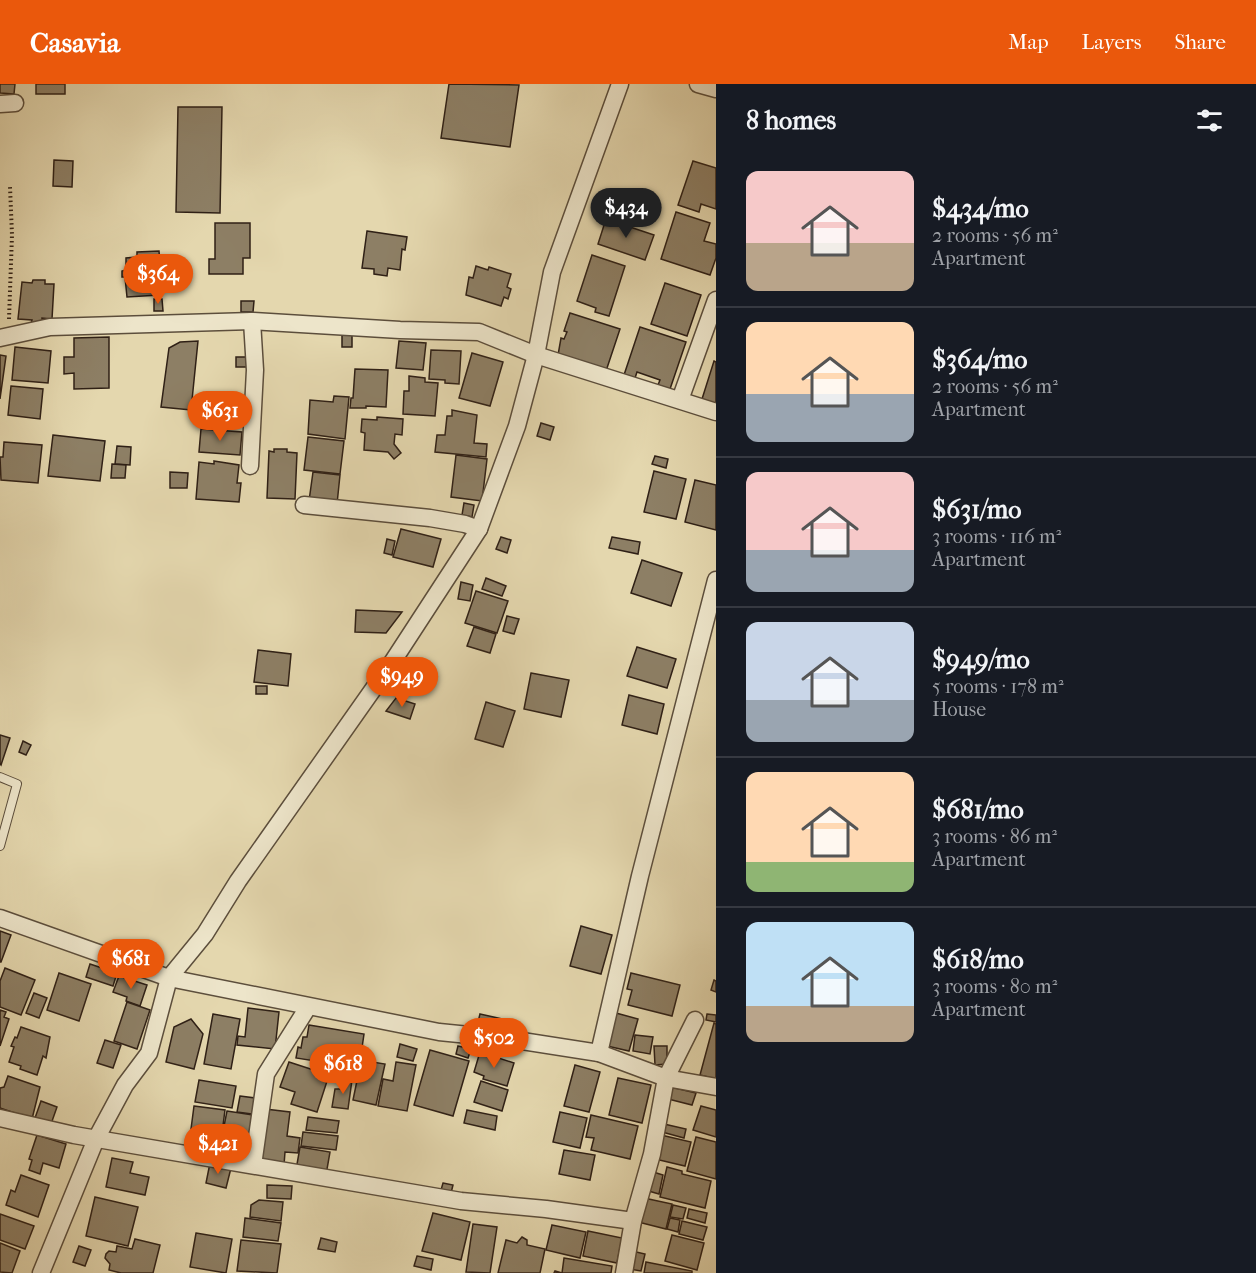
<!DOCTYPE html>
<meta charset="utf-8">
<style>
:root{--surface:#171b24;--page:#20242c;--text:#f1f3f6;--muted:#9ea1a6;--line:#363941;--accent:#ea580c}
body{margin:0;font-family:"IM FELL French Canon",serif;background:var(--page);color:var(--text);height:100vh;display:flex;flex-direction:column;font-size:22px;white-space:nowrap}
*{box-sizing:border-box;margin:0}
p{font-size:20px;color:var(--muted)}
.icon{flex:none;width:33px;height:33px;fill:none;stroke:currentColor;stroke-width:2;stroke-linecap:round;stroke-linejoin:round}
.map{position:relative;flex:1;overflow:hidden}
.details{display:flex;flex-direction:column;background:var(--surface);width:540px}
.details>*{flex:none}
.price{position:absolute;translate:-50% -51px;padding:0 14px;border-radius:21px;background:var(--accent);color:#fff;font-size:20px;line-height:39px;filter:drop-shadow(0 2px 3px #0008)}
.price::after{content:'';position:absolute;left:50%;top:36px;width:18px;height:14px;margin-left:-9px;background:inherit;clip-path:polygon(0 0,100% 0,50% 100%)}
.price.current{background:#222;color:#fff}
ul{padding:0;list-style:none}
li{display:flex;align-items:center;gap:18px;height:150px;padding:0 30px}
li+li{border-top:2px solid var(--line)}
li span{display:grid;place-items:center;flex:none;width:168px;height:120px;border-radius:12px;color:#555}
li>.icon{margin-inline-start:auto}
span .icon{width:72px;height:72px;fill:#fffc;stroke-width:1}
li b{font-size:26px}
h2{display:flex;justify-content:space-between;align-items:center;height:72px;padding:0 30px;font-size:26px}
header{display:flex;align-items:center;gap:36px;box-sizing:border-box;height:84px;padding:0 30px;background:var(--accent);color:#fff}
header strong{font-size:28px}
nav{display:flex;gap:33px;margin-inline-start:auto;font-size:21px}
main{display:flex;flex:1;min-height:0}
.map>svg:first-child{display:block}
.building{fill:#8d7f65;stroke:#2f2016;stroke-width:1.5}
.lines{fill:none;stroke-linecap:round;stroke-linejoin:round}
.lane-casing{stroke:#5c4e3c;stroke-width:10}
.street-casing{stroke:#5c4e3c;stroke-width:19}
.path{stroke:#2f2016;stroke-width:4;stroke-dasharray:1.5 3;stroke-linecap:butt}
.lane{stroke:#ede5ca;stroke-width:8}
.street{stroke:#ede5ca;stroke-width:16}
</style>
<header>
<strong>Casavia</strong>
<nav><a>Map</a><a>Layers</a><a>Share</a></nav>
</header>
<main>
<div class="map">
<svg width="716" height="1189" viewBox="0 0 716 1189">
<rect width="100%" height="100%" fill="#e4d7ae"/>
<filter id="stains"><feTurbulence type="fractalNoise" baseFrequency=".00333" numOctaves="4"/><feColorMatrix values="0 0 0 0 .2 0 0 0 0 .09 0 0 0 0 .02 0 0 0 .5 -.17"/></filter>
<radialGradient id="worn" r=".72"><stop offset=".6" stop-color="#630" stop-opacity="0"/><stop offset="1" stop-color="#630" stop-opacity=".3"/></radialGradient>
<g class="building">
<polygon points="0,0 15,0 14,10 0,9"/>
<rect x="36" y="0" width="29" height="10"/>
<polygon points="449,0 519,1 510,63 441,54"/>
<polygon points="178,23 222,23 220,129 176,128"/>
<polygon points="54,76 73,77 72,103 53,102"/>
<polygon points="693,77 716,84 716,125 701,120 699,128 678,121"/>
<polygon points="676,128 710,139 704,157 716,160 716,174 710,191 661,175"/>
<polygon points="606,135 654,151 645,176 598,160"/>
<polygon points="215,139 250,139 250,174 243,174 243,190 209,190 209,175 215,175"/>
<polygon points="367,147 407,153 405,166 402,165 400,186 388,184 387,192 374,190 374,185 362,184"/>
<polygon points="159,167 160,180 157,180 159,211 127,213 125,193 122,193 122,187 126,186 126,174 137,173 137,168"/>
<polygon points="592,171 625,182 609,232 595,228 596,224 577,217"/>
<polygon points="476,182 488,186 489,183 511,190 507,203 511,205 508,215 504,213 501,222 466,211 469,193 473,194"/>
<polygon points="33,196 45,196 45,200 54,200 52,235 42,234 42,240 31,240 32,236 18,235 22,198 32,199"/>
<polygon points="665,199 701,211 687,252 651,240"/>
<polygon points="154,215 162,215 163,227 154,227"/>
<polygon points="241,217 254,217 253,228 241,228"/>
<polygon points="570,229 620,245 606,287 558,271 561,254 564,255 567,248 564,247"/>
<polygon points="640,243 686,258 670,305 658,301 660,296 637,288 635,294 624,291"/>
<rect x="342" y="251" width="10" height="12"/>
<polygon points="109,253 109,304 74,305 74,289 64,290 64,273 74,273 74,254"/>
<polygon points="198,257 191,326 161,323 169,264 180,258"/>
<polygon points="399,257 426,259 423,286 396,284"/>
<polygon points="15,263 51,267 48,299 12,296"/>
<polygon points="431,266 461,267 459,300 445,299 445,296 429,295"/>
<polygon points="472,269 503,278 490,322 459,314"/>
<polygon points="0,271 6,272 0,315"/>
<rect x="236" y="273" width="13" height="10"/>
<polygon points="714,277 716,278 716,320 702,315"/>
<polygon points="355,285 388,286 386,323 366,322 366,324 350,324 351,314 353,314"/>
<polygon points="409,292 425,294 425,298 438,299 435,332 403,330 404,307 409,307"/>
<polygon points="11,302 43,305 40,335 8,331"/>
<polygon points="334,312 349,313 345,355 308,350 310,316 333,318"/>
<polygon points="452,326 477,331 474,359 487,360 486,373 435,368 437,351 445,351 447,332 452,332"/>
<polygon points="377,333 403,335 402,351 395,350 394,360 401,369 394,375 388,368 364,366 365,349 361,348 362,335 377,336"/>
<polygon points="541,339 554,343 550,356 537,352"/>
<polygon points="201,345 242,348 240,371 199,368"/>
<polygon points="53,351 105,357 100,397 48,392"/>
<polygon points="308,353 344,357 340,390 304,386"/>
<polygon points="4,358 42,361 38,399 1,396 0,373 3,373"/>
<polygon points="117,362 131,363 130,381 115,380"/>
<polygon points="274,365 287,365 287,368 297,369 295,415 267,414 269,367 274,368"/>
<polygon points="456,371 487,375 482,417 451,413"/>
<polygon points="655,372 668,375 666,384 652,380"/>
<polygon points="214,377 239,381 237,399 241,399 239,418 196,415 199,378 214,380"/>
<polygon points="112,380 126,381 125,394 111,394"/>
<polygon points="654,387 686,395 676,435 644,428"/>
<polygon points="170,388 188,389 187,404 170,404"/>
<polygon points="313,388 340,391 337,420 309,417"/>
<polygon points="695,396 716,401 716,446 685,438"/>
<polygon points="464,419 474,421 472,433 462,431"/>
<polygon points="401,445 441,455 433,483 393,473"/>
<polygon points="501,453 511,456 507,469 496,465"/>
<polygon points="612,453 640,458 638,470 609,464"/>
<polygon points="387,455 395,457 392,471 384,469"/>
<polygon points="642,476 682,489 671,522 631,509"/>
<polygon points="486,494 506,502 502,512 482,505"/>
<polygon points="461,498 473,501 470,517 458,515"/>
<polygon points="476,507 508,517 497,549 465,539"/>
<polygon points="356,526 402,528 386,549 355,548"/>
<polygon points="507,532 519,535 514,550 503,547"/>
<polygon points="474,543 496,550 490,569 467,562"/>
<polygon points="637,563 676,575 667,604 627,592"/>
<polygon points="258,566 291,570 288,602 254,598"/>
<polygon points="531,589 569,596 561,633 524,625"/>
<rect x="256" y="602" width="11" height="8"/>
<polygon points="629,611 664,620 657,650 622,641"/>
<polygon points="396,614 415,620 410,635 386,627"/>
<polygon points="486,618 515,627 503,663 475,655"/>
<polygon points="0,651 10,654 1,681 0,680"/>
<polygon points="23,657 31,661 26,671 19,668"/>
<polygon points="581,842 612,851 601,890 570,882"/>
<polygon points="0,847 11,851 1,878 0,878"/>
<polygon points="90,880 117,889 113,902 86,893"/>
<polygon points="5,884 35,896 21,931 0,923 0,897"/>
<polygon points="59,889 91,900 79,937 47,926"/>
<polygon points="631,889 680,901 672,932 628,921 632,906 627,905"/>
<polygon points="119,892 147,901 140,922 126,917 127,913 113,908"/>
<polygon points="714,896 716,897 716,908 711,906"/>
<polygon points="34,909 47,914 39,934 26,929"/>
<polygon points="127,918 150,926 137,965 114,957"/>
<polygon points="248,924 279,928 275,965 237,961 238,952 245,953"/>
<polygon points="0,926 6,928 4,933 9,935 0,962"/>
<polygon points="616,929 638,935 629,967 607,962"/>
<polygon points="213,930 240,935 231,985 204,980"/>
<polygon points="480,930 507,936 504,949 477,942"/>
<polygon points="707,930 716,931 716,938 706,936"/>
<polygon points="191,935 203,950 194,985 166,978 174,943"/>
<polygon points="714,939 716,940 716,995 700,991"/>
<polygon points="309,941 364,950 359,984 296,974 298,963 301,964 303,953 307,953"/>
<polygon points="21,943 50,953 46,974 43,972 37,991 20,985 21,982 9,978 14,963 11,962 15,953 17,954"/>
<polygon points="635,951 653,953 650,970 633,967"/>
<polygon points="105,956 121,961 113,984 97,979"/>
<polygon points="400,960 417,965 413,977 397,973"/>
<polygon points="458,962 471,965 468,974 456,970"/>
<polygon points="654,962 667,962 667,980 655,981"/>
<polygon points="430,966 469,977 453,1032 414,1021"/>
<polygon points="480,968 514,979 507,1002 483,995 484,992 474,988"/>
<polygon points="366,977 385,980 376,1021 353,1016 359,987 364,988"/>
<polygon points="289,978 329,991 317,1028 291,1020 295,1008 280,1003"/>
<polygon points="396,978 416,981 407,1027 378,1022 383,995 393,997"/>
<polygon points="575,981 600,988 589,1028 564,1022"/>
<polygon points="8,992 40,1003 32,1035 0,1024 0,1004 4,1003"/>
<polygon points="618,994 651,1001 642,1039 609,1031"/>
<polygon points="343,995 352,996 348,1025 332,1023 335,1005 341,1005"/>
<polygon points="199,996 236,1002 232,1024 195,1018"/>
<polygon points="481,997 508,1006 502,1027 474,1018"/>
<polygon points="671,1003 696,1009 692,1021 668,1015"/>
<polygon points="240,1012 255,1014 252,1030 237,1028"/>
<polygon points="41,1017 57,1023 51,1040 35,1034"/>
<polygon points="194,1022 225,1026 222,1049 191,1045"/>
<polygon points="701,1022 716,1026 716,1053 693,1046"/>
<polygon points="265,1025 290,1028 287,1052 300,1054 298,1069 285,1068 284,1081 259,1079"/>
<polygon points="467,1026 497,1032 495,1046 464,1039"/>
<polygon points="227,1027 253,1031 249,1051 223,1047"/>
<polygon points="560,1028 587,1034 580,1064 553,1058"/>
<polygon points="591,1031 638,1042 630,1075 591,1066 594,1054 586,1053"/>
<polygon points="308,1033 339,1037 337,1049 306,1046"/>
<polygon points="664,1040 686,1045 684,1054 662,1048"/>
<polygon points="192,1046 247,1052 245,1072 189,1066"/>
<polygon points="303,1048 338,1052 336,1066 301,1062"/>
<polygon points="37,1051 66,1060 59,1084 43,1079 40,1090 29,1086 32,1076 29,1075"/>
<polygon points="661,1051 691,1058 685,1082 655,1075"/>
<polygon points="696,1053 716,1058 716,1095 687,1087"/>
<polygon points="300,1063 330,1068 326,1091 296,1086"/>
<polygon points="564,1066 595,1071 590,1096 559,1090"/>
<polygon points="112,1074 133,1078 130,1089 149,1093 145,1111 106,1103"/>
<polygon points="210,1079 231,1084 226,1104 206,1099"/>
<polygon points="667,1083 682,1087 682,1090 711,1097 705,1124 660,1113"/>
<polygon points="650,1087 663,1091 659,1110 645,1106"/>
<polygon points="21,1091 49,1101 38,1133 6,1121 11,1106 15,1108"/>
<polygon points="443,1099 453,1101 451,1109 441,1106"/>
<polygon points="267,1101 292,1102 291,1115 267,1114"/>
<polygon points="95,1113 138,1123 128,1162 86,1152"/>
<polygon points="644,1114 672,1120 666,1145 638,1138"/>
<polygon points="259,1116 283,1118 281,1137 250,1133 251,1121"/>
<polygon points="673,1121 686,1124 683,1135 670,1133"/>
<polygon points="689,1125 707,1129 705,1139 687,1134"/>
<polygon points="433,1129 470,1138 461,1176 422,1167"/>
<polygon points="0,1130 34,1142 25,1165 0,1156"/>
<polygon points="245,1134 281,1139 278,1157 243,1153"/>
<polygon points="670,1134 680,1136 678,1148 667,1145"/>
<polygon points="682,1137 707,1143 703,1156 679,1150"/>
<polygon points="473,1140 497,1143 490,1189 466,1188"/>
<polygon points="552,1141 586,1148 580,1174 546,1166"/>
<polygon points="588,1147 622,1154 617,1179 583,1172"/>
<polygon points="196,1149 232,1155 226,1189 190,1183"/>
<polygon points="672,1151 704,1159 697,1186 665,1177"/>
<polygon points="522,1153 527,1156 527,1161 545,1165 540,1189 498,1189 506,1156 517,1159"/>
<polygon points="321,1154 337,1158 335,1168 318,1165"/>
<polygon points="135,1155 160,1161 153,1189 121,1189 109,1186 110,1180 105,1174 106,1170 109,1167 116,1168 117,1162 132,1165"/>
<polygon points="241,1156 281,1160 277,1189 237,1187"/>
<polygon points="0,1159 20,1167 12,1189 0,1188"/>
<polygon points="79,1162 91,1166 85,1182 73,1178"/>
<polygon points="632,1167 645,1170 641,1187 629,1185"/>
<polygon points="417,1172 433,1175 431,1186 414,1182"/>
<polygon points="564,1174 612,1182 611,1189 554,1189 555,1187 562,1189"/>
<polygon points="646,1178 692,1187 692,1189 644,1189"/>
</g>
<g class="lines">
<g class="lane-casing">
<polyline id="lane" points="0,693 17,700 0,762"/>
</g>
<g class="street-casing">
<g id="street">
<polyline points="698,0 716,5"/>
<polyline points="0,20 15,19"/>
<polyline points="0,254 50,243 252,237 400,246 479,248 536,271 716,328"/>
<polyline points="680,316 716,216"/>
<polyline points="250,382 255,286 252,237"/>
<polyline points="304,421 430,434 465,440 479,445"/>
<polyline points="0,834 169,894 439,948 509,955 599,969 666,994 716,1003"/>
<polyline points="599,969 640,792 716,496"/>
<polyline points="0,1034 74,1051 461,1117 546,1125 633,1137"/>
<polyline points="253,1081 266,990 308,923"/>
<polyline points="41,1189 96,1055 125,1001 149,969 169,894 205,850 238,797 393,577 479,445 517,342 536,271 552,188 620,0"/>
<polyline points="624,1189 633,1137 652,1070 666,994 695,936"/>
</g>
</g>
<polyline class="path" points="9,235 12,151 10,103"/>
<use href="#lane" class="lane"/>
<use href="#street" class="street"/>
</g>
<rect width="100%" height="100%" filter="url(#stains)"/>
<rect width="100%" height="100%" fill="url(#worn)"/>
</svg>
<b class="price current" style="left:626px;top:155px">$434</b>
<b class="price" style="left:158px;top:221px">$364</b>
<b class="price" style="left:220px;top:358px">$631</b>
<b class="price" style="left:402px;top:624px">$949</b>
<b class="price" style="left:131px;top:906px">$681</b>
<b class="price" style="left:494px;top:985px">$502</b>
<b class="price" style="left:343px;top:1011px">$618</b>
<b class="price" style="left:218px;top:1091px">$421</b>
</div>
<section class="details">
<h2>8 homes<svg class="icon" aria-label="filters" viewBox="0 0 24 24"><path d="M4 7h16M4 17h16"/><circle cx="9" cy="7" r="2"/><circle cx="15" cy="17" r="2"/></svg></h2>
<ul>
<li><span style="background:linear-gradient(#f6c9c9 60%,#b9a48a 0)"><svg class="icon" aria-label="home" viewBox="0 0 24 24"><path d="M3 11l9-7 9 7M6 9v11h12V9"/></svg></span><div><b>$434/mo</b><p>2 rooms · 56 m²</p><p>Apartment</p></div></li>
<li><span style="background:linear-gradient(#ffd9b3 60%,#9aa5b1 0)"><svg class="icon" aria-label="home" viewBox="0 0 24 24"><path d="M3 11l9-7 9 7M6 9v11h12V9"/></svg></span><div><b>$364/mo</b><p>2 rooms · 56 m²</p><p>Apartment</p></div></li>
<li><span style="background:linear-gradient(#f6c9c9 65%,#9aa5b1 0)"><svg class="icon" aria-label="home" viewBox="0 0 24 24"><path d="M3 11l9-7 9 7M6 9v11h12V9"/></svg></span><div><b>$631/mo</b><p>3 rooms · 116 m²</p><p>Apartment</p></div></li>
<li><span style="background:linear-gradient(#c9d6e8 65%,#9aa5b1 0)"><svg class="icon" aria-label="home" viewBox="0 0 24 24"><path d="M3 11l9-7 9 7M6 9v11h12V9"/></svg></span><div><b>$949/mo</b><p>5 rooms · 178 m²</p><p>House</p></div></li>
<li><span style="background:linear-gradient(#ffd9b3 75%,#8fb573 0)"><svg class="icon" aria-label="home" viewBox="0 0 24 24"><path d="M3 11l9-7 9 7M6 9v11h12V9"/></svg></span><div><b>$681/mo</b><p>3 rooms · 86 m²</p><p>Apartment</p></div></li>
<li><span style="background:linear-gradient(#bfe0f5 70%,#b9a48a 0)"><svg class="icon" aria-label="home" viewBox="0 0 24 24"><path d="M3 11l9-7 9 7M6 9v11h12V9"/></svg></span><div><b>$618/mo</b><p>3 rooms · 80 m²</p><p>Apartment</p></div></li>
</ul>
</section>
</main>
